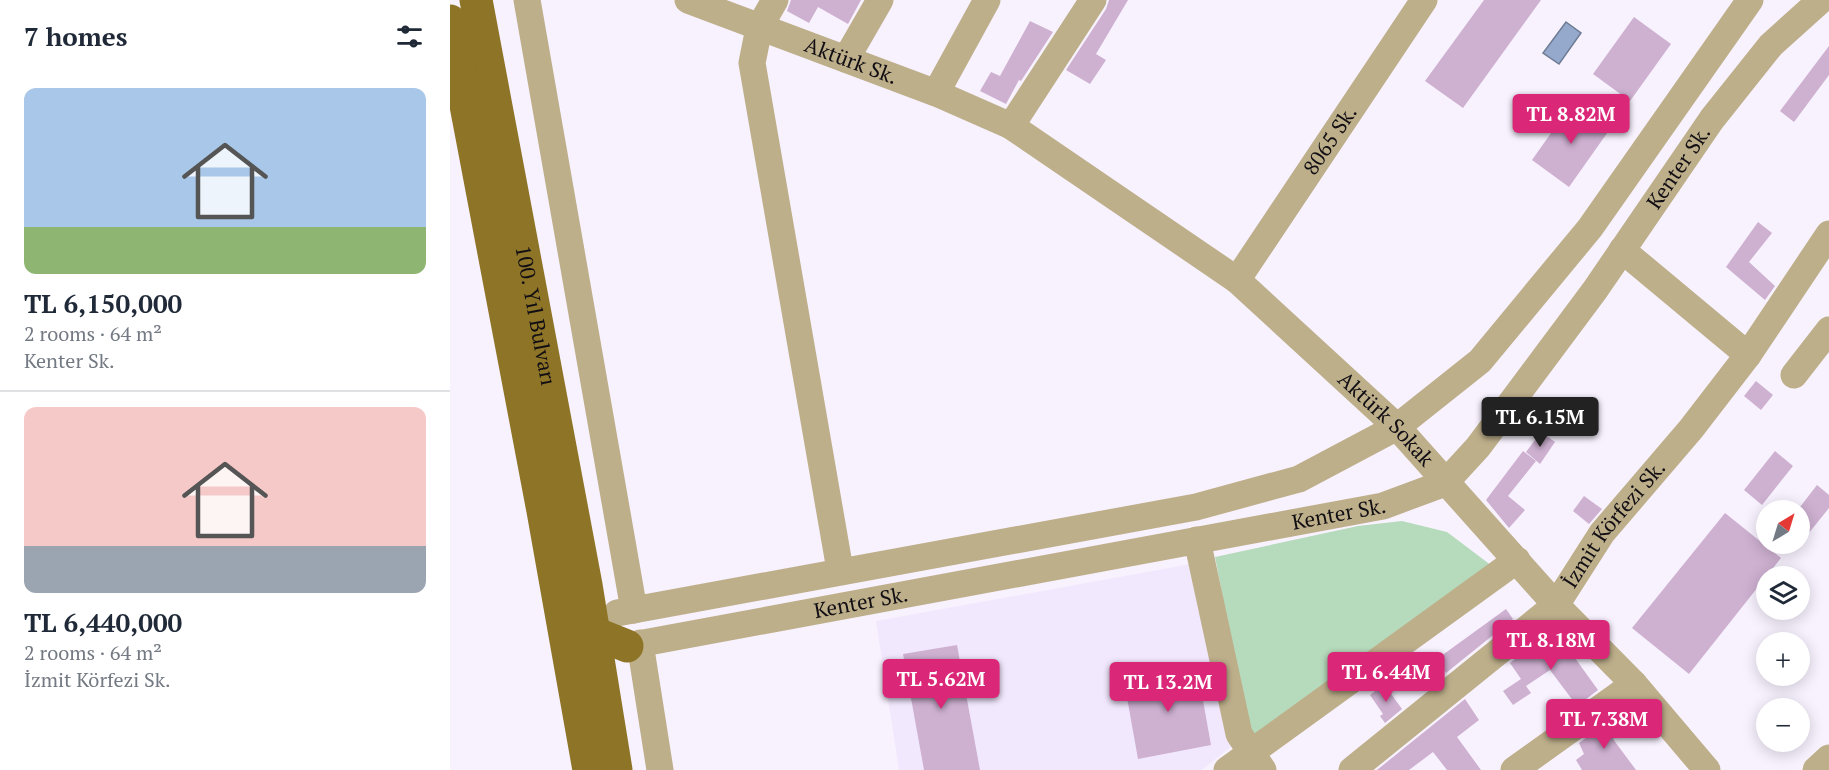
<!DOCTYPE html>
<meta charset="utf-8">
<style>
:root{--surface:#fff;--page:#f2f2f3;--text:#1f2937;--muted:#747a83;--line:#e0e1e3;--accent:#db2777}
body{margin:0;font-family:"PT Serif",serif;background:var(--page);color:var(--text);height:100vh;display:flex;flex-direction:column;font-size:22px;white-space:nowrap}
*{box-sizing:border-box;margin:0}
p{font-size:20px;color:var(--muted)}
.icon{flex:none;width:33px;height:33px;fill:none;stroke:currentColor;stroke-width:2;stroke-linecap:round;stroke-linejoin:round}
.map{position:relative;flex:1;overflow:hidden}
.drawer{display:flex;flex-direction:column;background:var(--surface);width:450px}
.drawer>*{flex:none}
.needle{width:39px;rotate:38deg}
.tools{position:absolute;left:1306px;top:500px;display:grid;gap:12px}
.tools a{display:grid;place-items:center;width:54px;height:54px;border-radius:50%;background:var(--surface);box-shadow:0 3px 15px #0003;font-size:30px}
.price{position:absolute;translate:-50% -51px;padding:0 14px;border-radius:6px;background:var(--accent);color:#fff;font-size:20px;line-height:39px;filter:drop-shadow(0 2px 3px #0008)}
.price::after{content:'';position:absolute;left:50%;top:36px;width:18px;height:14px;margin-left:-9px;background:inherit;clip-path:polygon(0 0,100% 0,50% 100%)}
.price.current{background:#222;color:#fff}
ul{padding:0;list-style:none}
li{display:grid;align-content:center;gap:12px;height:318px;padding:0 24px}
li+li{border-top:2px solid var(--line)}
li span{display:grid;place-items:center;height:186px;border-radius:12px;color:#555}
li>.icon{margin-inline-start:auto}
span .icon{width:108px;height:108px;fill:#fffc;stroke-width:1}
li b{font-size:26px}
h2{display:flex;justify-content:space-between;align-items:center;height:72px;padding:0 24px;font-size:26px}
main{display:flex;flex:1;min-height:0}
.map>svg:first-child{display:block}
.built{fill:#f2e8fe}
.green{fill:#b6dabc}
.water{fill:#94a9cc;stroke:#6d7b95;stroke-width:1.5}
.building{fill:#ceb0d1}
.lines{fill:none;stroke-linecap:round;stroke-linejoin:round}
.minor{stroke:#beaf8b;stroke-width:27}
.major{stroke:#8e7426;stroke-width:33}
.labels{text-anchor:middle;stroke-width:4.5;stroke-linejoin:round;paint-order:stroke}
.street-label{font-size:21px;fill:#120f14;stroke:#fff}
</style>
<main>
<section class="drawer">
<h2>7 homes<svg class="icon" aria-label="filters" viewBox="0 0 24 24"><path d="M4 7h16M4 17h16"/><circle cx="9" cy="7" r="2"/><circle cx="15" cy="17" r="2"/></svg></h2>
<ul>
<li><span style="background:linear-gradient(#a9c7e8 75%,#8fb573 0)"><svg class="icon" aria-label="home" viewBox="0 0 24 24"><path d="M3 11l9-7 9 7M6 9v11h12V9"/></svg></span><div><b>TL 6,150,000</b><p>2 rooms · 64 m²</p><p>Kenter Sk.</p></div></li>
<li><span style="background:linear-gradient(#f6c9c9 75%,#9aa5b1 0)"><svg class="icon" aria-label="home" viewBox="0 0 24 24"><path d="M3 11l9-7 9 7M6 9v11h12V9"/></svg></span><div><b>TL 6,440,000</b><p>2 rooms · 64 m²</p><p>İzmit Körfezi Sk.</p></div></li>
</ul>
</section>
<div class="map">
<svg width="1379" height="770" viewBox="0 0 1379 770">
<rect width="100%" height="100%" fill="#f8f2fe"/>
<polygon class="built" points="746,563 783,745 752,770 449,770 426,621"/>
<polygon class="green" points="952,521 997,532 1042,566 800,739 765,557 908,526"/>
<polygon class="water" points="1116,22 1131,33 1109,64 1093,53"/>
<g class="building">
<polygon points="341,0 411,0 398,24 368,7 359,23 337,11"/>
<polygon points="659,0 678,0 646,54 656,60 640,84 616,70 656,9"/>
<polygon points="1034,0 1091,0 1013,108 975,81"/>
<polygon points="1184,17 1221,44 1180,101 1143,74"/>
<polygon points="580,21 603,32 571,81 569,80 556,104 530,91 541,72 550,76"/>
<polygon points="1379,46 1379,75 1344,122 1330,111"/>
<polygon points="1123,102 1160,129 1119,187 1082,160"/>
<polygon points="1308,222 1322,233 1299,262 1325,286 1315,300 1276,267"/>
<polygon points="1306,381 1323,395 1311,410 1294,396"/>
<polygon points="1091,432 1105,442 1090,464 1076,452"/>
<polygon points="1073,451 1086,461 1058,496 1075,510 1059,528 1036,500"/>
<polygon points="1325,451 1343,466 1312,505 1294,490"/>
<polygon points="1367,485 1379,495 1379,508 1350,544 1350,507"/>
<polygon points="1134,496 1152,509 1139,524 1123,511"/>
<polygon points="1275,513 1331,558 1239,674 1182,628"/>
<polygon points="1056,609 1063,619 996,673 987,659"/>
<polygon points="1107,633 1148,690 1127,706 1100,670 1076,686 1081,693 1063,705 1053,691 1071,679 1060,663 1082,645 1084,648"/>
<polygon points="507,645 530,770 474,770 453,654"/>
<polygon points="747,667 761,745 688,759 674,681"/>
<polygon points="934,684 952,709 935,723 930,716 933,714 920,695"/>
<polygon points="1015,699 1029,720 1007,737 1031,770 997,770 983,752 959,770 927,770"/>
<polygon points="1165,717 1174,730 1163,739 1186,770 1132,770 1126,760 1134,754 1129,743"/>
</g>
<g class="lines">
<g class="minor">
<polyline points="77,0 184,610"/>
<path id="s1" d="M 238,0 L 486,93 L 561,126 L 787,280 L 947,427 L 1106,605 L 1184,684 L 1257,770"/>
<polyline points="325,0 309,28 302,63 390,570"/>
<polyline points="396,59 430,0"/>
<polyline points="486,93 537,0"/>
<polyline points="561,126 643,0"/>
<polyline points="1172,250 1298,355"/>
<path id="s2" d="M 787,280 L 974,0"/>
<polyline points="1344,375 1379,330"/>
<polyline points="747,540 789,734 813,770"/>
<polyline points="167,613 746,507 849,479 947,427 1030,361 1140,228 1300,0"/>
<polyline points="190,643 210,770"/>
<path id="s3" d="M 177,646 L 933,506 L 995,483 L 1028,447 L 1145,290 L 1262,119 L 1321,45 L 1371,0"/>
<polyline points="777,770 1067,560"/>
<path id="s4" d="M 902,770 L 1106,605 L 1152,533 L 1241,429 L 1298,355 L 1379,234"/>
<polyline points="1064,770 1184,684"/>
<polyline points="1366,770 1379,758"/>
</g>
<g class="major">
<path id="s5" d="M 26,0 L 136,585 L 166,770"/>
<polyline points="0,21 93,511 139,770"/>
<polyline points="142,632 177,646"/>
</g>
</g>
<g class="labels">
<g class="street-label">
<text dy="7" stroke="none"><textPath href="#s1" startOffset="174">Aktürk Sk.</textPath></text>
<text dy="7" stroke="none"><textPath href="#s2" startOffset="168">8065 Sk.</textPath></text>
<text dy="7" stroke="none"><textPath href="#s3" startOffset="1228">Kenter Sk.</textPath></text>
<text dy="7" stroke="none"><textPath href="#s5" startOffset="321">100. Yıl Bulvarı</textPath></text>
<text dy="7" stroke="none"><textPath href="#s1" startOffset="824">Aktürk Sokak</textPath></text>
<text dy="7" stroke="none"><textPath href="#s3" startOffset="724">Kenter Sk.</textPath></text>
<text dy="7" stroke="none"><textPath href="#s4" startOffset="362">İzmit Körfezi Sk.</textPath></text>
<text dy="7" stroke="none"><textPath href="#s3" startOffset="238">Kenter Sk.</textPath></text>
</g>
</g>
</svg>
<div class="tools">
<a><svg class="needle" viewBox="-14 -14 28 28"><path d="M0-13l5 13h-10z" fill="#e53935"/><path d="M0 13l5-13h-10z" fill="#747a83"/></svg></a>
<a><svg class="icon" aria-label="layers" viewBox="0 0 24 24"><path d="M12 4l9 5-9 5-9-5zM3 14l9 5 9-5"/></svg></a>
<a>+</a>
<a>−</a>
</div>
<b class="price" style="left:1121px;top:145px">TL 8.82M</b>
<b class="price current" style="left:1090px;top:448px">TL 6.15M</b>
<b class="price" style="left:1101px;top:671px">TL 8.18M</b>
<b class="price" style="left:936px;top:703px">TL 6.44M</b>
<b class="price" style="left:491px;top:710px">TL 5.62M</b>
<b class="price" style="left:718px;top:713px">TL 13.2M</b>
<b class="price" style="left:1154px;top:750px">TL 7.38M</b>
</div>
</main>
